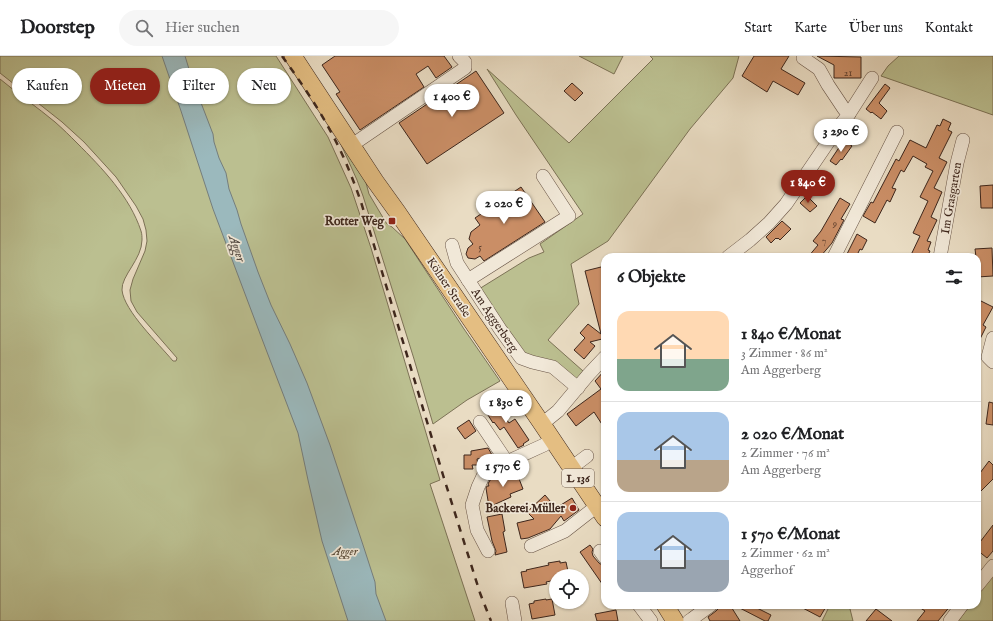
<!DOCTYPE html>
<html lang="de">
<meta charset="utf-8">
<style>
:root{--surface:#fff;--page:#f6f6f6;--text:#202124;--muted:#757577;--line:#e0e0e0;--accent:#8f2418}
body{margin:0;font-family:"IM FELL English",serif;background:var(--page);color:var(--text);height:100vh;display:flex;flex-direction:column;font-size:15px;white-space:nowrap}
*{box-sizing:border-box;margin:0}
p{font-size:13px;color:var(--muted)}
.icon{flex:none;width:22px;height:22px;fill:none;stroke:currentColor;stroke-width:2;stroke-linecap:round;stroke-linejoin:round}
.map{position:relative;flex:1;overflow:hidden}
.drawer{position:absolute;left:601px;top:197px;width:380px;height:356px;display:flex;flex-direction:column;background:var(--surface);border-radius:12px;box-shadow:0 1px 3px #0004}
.drawer>*{flex:none}
.hud{position:absolute;left:12px;top:12px;width:380px;height:36px;display:flex;gap:8px}
.controls{position:absolute;left:549px;top:513px;display:grid;gap:8px}
.controls a{display:grid;place-items:center;width:40px;height:40px;border-radius:50%;background:var(--surface);box-shadow:0 1px 3px #0004;font-size:20px}
.price{position:absolute;translate:-50% -34px;padding:0 9px;border-radius:14px;background:#fff;color:#222;font-size:13px;line-height:26px;filter:drop-shadow(0 1px 2px #0008)}
.price::after{content:'';position:absolute;left:50%;top:24px;width:12px;height:9px;margin-left:-6px;background:inherit;clip-path:polygon(0 0,100% 0,50% 100%)}
.price.selected{background:var(--accent);color:#fff}
ul{padding:0;list-style:none}
li{display:flex;align-items:center;gap:12px;height:100px;padding:0 16px}
li+li{border-top:1px solid var(--line)}
li span{display:grid;place-items:center;flex:none;width:112px;height:80px;border-radius:12px;color:#555}
li>.icon{margin-inline-start:auto}
span .icon{width:48px;height:48px;fill:#fffc;stroke-width:1}
li b{font-size:17px}
h2{display:flex;justify-content:space-between;align-items:center;height:48px;padding:0 16px;font-size:17px}
.chip{padding:0 14px;border-radius:18px;background:var(--surface);box-shadow:0 1px 3px #0004;font-size:14px;line-height:36px}
.chip.selected{background:var(--accent);color:#fff}
header{display:flex;align-items:center;gap:24px;box-sizing:border-box;height:56px;padding:0 20px;background:var(--surface);border-bottom:1px solid var(--line)}
header strong{font-size:19px}
nav{display:flex;gap:22px;margin-inline-start:auto;font-size:14px}
.search{width:280px;height:36px;background:var(--page);display:flex;align-items:center;gap:10px;box-sizing:border-box;padding:0 14px;border-radius:22px;color:var(--muted);font-size:15px}
.map>svg:first-child{display:block}
.green{fill:#bbbf90;stroke:#7c7256}
.water{fill:#9bb9bd;stroke:#757e7d}
.building{fill:#ca8e66;stroke:#3d261c}
.lines{fill:none;stroke-linecap:round;stroke-linejoin:round}
.minor-casing{stroke:#685446;stroke-width:14}
.major-casing{stroke:#3d261c;stroke-width:18}
.minor{stroke:#f1e8d8;stroke-width:13}
.major{stroke:#e4be82;stroke-width:17}
.rail{stroke:#3d261c;stroke-width:2.5;stroke-dasharray:7 7;stroke-linecap:butt}
.poi-dot{fill:#8f2418;stroke:#f1e8d8;stroke-width:1.5}
.labels{text-anchor:middle;stroke-width:3.5;stroke-linejoin:round;paint-order:stroke}
.number-label{font-size:10px;fill:#60402e}
.shield{fill:#f1e8d8;stroke:#736054;stroke-width:1}
.shield-label{font-size:11px;font-weight:bold;fill:#3d261c}
.street-label{font-size:12px;fill:#3d261c;stroke:#f1e8d8}
.poi-label{font-size:12px;font-weight:bold;fill:#3d261c;stroke:#f1e8d8;text-anchor:end}
.park-label{font-size:12px;font-style:italic;fill:#5c4c39;stroke:#f1e8d8}
.water-label{font-size:13px;font-style:italic;fill:#544b44;stroke:#f1e8d8}
</style>
<header>
<strong>Doorstep</strong>
<div class="search"><svg class="icon" aria-label="search" viewBox="0 0 24 24"><circle cx="10" cy="10" r="6"/><path d="M15 15l6 6"/></svg>Hier suchen</div>
<nav><a>Start</a><a>Karte</a><a>Über uns</a><a>Kontakt</a></nav>
</header>
<div class="map">
<svg width="993" height="565" viewBox="0 0 993 565">
<rect width="100%" height="100%" fill="#e9dcc3"/>
<filter id="stains"><feTurbulence type="fractalNoise" baseFrequency=".005" numOctaves="4"/><feColorMatrix values="0 0 0 0 .2 0 0 0 0 .09 0 0 0 0 .02 0 0 0 .5 -.17"/></filter>
<radialGradient id="worn" r=".72"><stop offset=".6" stop-color="#630" stop-opacity="0"/><stop offset="1" stop-color="#630" stop-opacity=".3"/></radialGradient>
<g class="green">
<path d="M 0,0 L 276,0 L 328,81 L 351,132 L 371,192 L 440,424 L 430,428 L 475,565 L 0,565 L 0,23 C 18,38 37,51 55,66 C 63,73 70,80 77,87 C 102,112 130,141 141,175 C 142,178 142,181 142,184 C 142,203 121,220 122,234 C 124,255 159,288 173,305 L 176,305 L 177,302 L 137,256 L 131,245 L 130,234 L 133,223 L 145,195 L 147,185 L 146,174 L 143,163 L 136,150 L 116,121 L 84,86 L 62,66 L 0,17 Z"/>
<polygon points="579,0 623,0 614,18"/>
<polygon points="650,0 739,0 733,22 690,73 608,185 571,208 579,248 548,284 583,315 577,323 525,298 479,233 529,202 544,196 540,188 583,158 516,59 487,13 569,87 653,3"/>
<polygon points="899,0 993,0 993,59 881,20 888,10"/>
<polygon points="339,84 365,123 369,138 385,165 387,168 392,171 405,183 464,273 500,325 467,344 433,368 414,303 363,140 357,124"/>
<polygon points="993,519 993,565 958,565 970,549 977,549 977,540"/>
<polygon points="830,549 849,549 853,565 822,565"/>
</g>
<polygon class="water" points="162,0 185,0 193,26 213,78 214,86 219,102 226,117 229,133 237,154 241,168 258,216 271,249 290,288 307,327 330,389 364,492 375,526 376,538 386,565 348,565 322,485 308,424 298,377 262,283 213,153 181,55"/>
<g class="building">
<polygon points="335,0 444,0 452,11 436,22 428,10 416,18 424,31 360,74 336,38 340,36 322,9"/>
<polygon points="754,0 789,0 781,13 805,27 798,39 773,25 767,36 742,20"/>
<polygon points="817,0 861,1 861,22 834,22 834,9"/>
<polygon points="476,15 504,57 427,108 399,67"/>
<polygon points="572,27 583,37 575,45 564,35"/>
<polygon points="885,28 890,32 879,47 887,55 881,63 872,56 871,57 866,53"/>
<polygon points="943,63 951,67 948,74 952,76 939,102 947,106 934,132 942,136 931,161 937,164 927,185 931,186 928,194 930,195 927,201 910,201 920,180 913,177 928,145 920,141 933,115 925,111 927,108 913,100 904,116 901,114 892,132 896,133 890,146 887,144 875,167 863,160 871,146 873,147 896,103 899,105 910,84 926,92 937,69 940,70"/>
<polygon points="844,84 852,90 842,104 841,103 836,109 830,105"/>
<polygon points="993,129 993,152 981,152 980,130"/>
<polygon points="521,131 545,166 484,205 480,200 475,203 468,202 466,198 468,192 473,188 469,183 471,176 480,169 475,162"/>
<polygon points="807,140 817,150 810,156 800,147"/>
<polygon points="840,142 850,148 841,163 844,164 832,187 820,201 808,201 818,189 813,185 821,175"/>
<polygon points="782,165 791,173 780,184 778,182 777,183 776,182 771,187 766,181"/>
<polygon points="857,178 867,184 862,194 860,193 856,201 853,201 847,198"/>
<polygon points="992,192 993,220 977,221 977,201 976,201 975,193"/>
<polygon points="605,210 605,284 602,284 602,283 590,286 595,290 584,303 574,294 585,282 580,277 588,268 601,278 585,215"/>
<polygon points="981,245 993,251 983,269 986,271 977,289 977,252"/>
<polygon points="605,314 605,373 594,356 576,370 567,358 601,333 595,325"/>
<polygon points="493,344 509,367 515,363 529,384 523,388 524,389 518,392 504,371 500,374 494,366 493,367 483,351"/>
<polygon points="989,346 993,347 993,369 986,368"/>
<polygon points="469,364 476,375 465,383 457,372"/>
<polygon points="488,392 491,397 492,400 477,403 478,409 472,409 473,413 464,413 464,399 471,399 471,395"/>
<polygon points="989,405 993,409 993,423 977,439 977,421"/>
<polygon points="516,415 523,433 510,438 511,441 489,451 486,432 487,430 489,430 488,428 490,424"/>
<polygon points="545,439 556,452 572,442 579,454 564,465 561,460 550,473 528,482 521,483 517,467 534,463 527,456"/>
<polygon points="502,458 505,475 503,476 507,496 495,499 496,495 492,485 487,461"/>
<polygon points="993,469 993,495 987,502 977,494 977,490"/>
<polygon points="590,489 593,493 592,496 593,500 599,507 605,511 605,532 580,496"/>
<polygon points="560,505 560,507 566,506 569,520 556,520 556,524 546,526 547,528 524,532 521,516 527,515 526,514 549,509 548,507"/>
<polygon points="546,543 546,544 552,543 555,559 532,563 529,548 534,547 534,545"/>
<polygon points="719,549 730,549 740,565 710,565 708,561 716,555 718,553"/>
<polygon points="734,549 751,549 771,559 768,565 765,565"/>
<polygon points="797,549 827,549 820,561"/>
<polygon points="916,549 951,549 938,565 917,565 925,555"/>
<polygon points="876,553 892,565 866,565"/>
<polygon points="616,554 618,565 597,565 595,558"/>
</g>
<g class="lines">
<g class="minor-casing">
<g id="minor">
<polyline points="803,2 819,13 828,29 844,53 849,58"/>
<polyline points="352,89 465,12 465,6 459,0"/>
<polyline points="452,189 457,207 500,273 521,302 532,306 553,311 578,332"/>
<polyline points="728,201 750,184 769,167 786,148 837,73 849,58 872,22"/>
<polyline points="834,201 897,76"/>
<polyline points="940,201 957,107 963,84"/>
<polyline points="468,224 569,160 543,120"/>
<polyline points="993,282 988,301 993,306"/>
<polyline points="480,366 507,406"/>
<polyline points="542,368 558,355 589,318 605,301"/>
<polyline points="571,412 587,400"/>
<polyline points="531,490 565,475 597,450"/>
<polyline points="488,495 477,474 472,449 478,431 485,416 544,389 552,383"/>
<polyline points="600,495 605,502"/>
<polyline points="977,530 993,510"/>
<polyline points="512,547 515,565"/>
<polyline points="639,549 651,565"/>
<polyline points="689,565 692,563 711,549"/>
<polyline points="950,565 962,549"/>
</g>
</g>
<g class="major-casing">
<g id="major">
<polyline points="293,0 375,125 398,157 542,368 605,462"/>
<polyline points="665,549 675,565"/>
</g>
</g>
<use href="#minor" class="minor"/>
<use href="#major" class="major"/>
<path class="rail" d="M 282,0 C 300,25 318,51 332,78 C 344,100 353,123 361,146 L 443,419 L 480,537 L 491,565"/>
</g>
<g class="poi-dot">
<rect x="388" y="161" width="8" height="8" rx="2"/>
<circle cx="573" cy="452" r="4"/>
</g>
<g class="labels">
<g class="number-label">
<text x="848" y="20">21</text>
<text x="835" y="171">9</text>
<text x="824" y="188">7</text>
<text x="480" y="194">5</text>
</g>
<rect class="shield" x="562" y="413" width="32" height="18" rx="3"/>
<g class="shield-label">
<text x="578" y="426">L 136</text>
</g>
<g class="street-label">
<text transform="translate(951 142) rotate(-80)" y="4">Im Grasgarten</text>
<text transform="translate(449 231) rotate(56)" y="4">Kölner Straße</text>
<text transform="translate(495 264) rotate(56)" y="4">Am Aggerberg</text>
</g>
<g class="poi-label">
<text x="384" y="169">Rotter Weg</text>
<text x="565" y="456">Backerei Müller</text>
</g>
<g class="park-label">
<text x="345" y="499">Agger</text>
</g>
<g class="water-label">
<text transform="translate(238 192) rotate(71)" y="5">Agger</text>
</g>
</g>
<rect width="100%" height="100%" filter="url(#stains)"/>
<rect width="100%" height="100%" fill="url(#worn)"/>
</svg>
<div class="controls">
<a><svg class="icon" aria-label="locate" viewBox="0 0 24 24"><circle cx="12" cy="12" r="6"/><path d="M12 2v4M12 18v4M2 12h4M18 12h4"/></svg></a>
</div>
<b class="price" style="left:452px;top:62px">1 400 €</b>
<b class="price" style="left:841px;top:97px">3 290 €</b>
<b class="price selected" style="left:808px;top:148px">1 840 €</b>
<b class="price" style="left:504px;top:169px">2 020 €</b>
<b class="price" style="left:506px;top:368px">1 830 €</b>
<b class="price" style="left:503px;top:432px">1 570 €</b>
<div class="hud">
<a class="chip">Kaufen</a>
<a class="chip selected">Mieten</a>
<a class="chip">Filter</a>
<a class="chip">Neu</a>
</div>
<section class="drawer">
<h2>6 Objekte<svg class="icon" aria-label="filters" viewBox="0 0 24 24"><path d="M4 7h16M4 17h16"/><circle cx="9" cy="7" r="2"/><circle cx="15" cy="17" r="2"/></svg></h2>
<ul>
<li><span style="background:linear-gradient(#ffd9b3 60%,#7fa58c 0)"><svg class="icon" aria-label="home" viewBox="0 0 24 24"><path d="M3 11l9-7 9 7M6 9v11h12V9"/></svg></span><div><b>1 840 €/Monat</b><p>3 Zimmer · 86 m²</p><p>Am Aggerberg</p></div></li>
<li><span style="background:linear-gradient(#a9c7e8 60%,#b9a48a 0)"><svg class="icon" aria-label="home" viewBox="0 0 24 24"><path d="M3 11l9-7 9 7M6 9v11h12V9"/></svg></span><div><b>2 020 €/Monat</b><p>2 Zimmer · 76 m²</p><p>Am Aggerberg</p></div></li>
<li><span style="background:linear-gradient(#a9c7e8 60%,#9aa5b1 0)"><svg class="icon" aria-label="home" viewBox="0 0 24 24"><path d="M3 11l9-7 9 7M6 9v11h12V9"/></svg></span><div><b>1 570 €/Monat</b><p>2 Zimmer · 62 m²</p><p>Aggerhof</p></div></li>
</ul>
</section>
</div>
